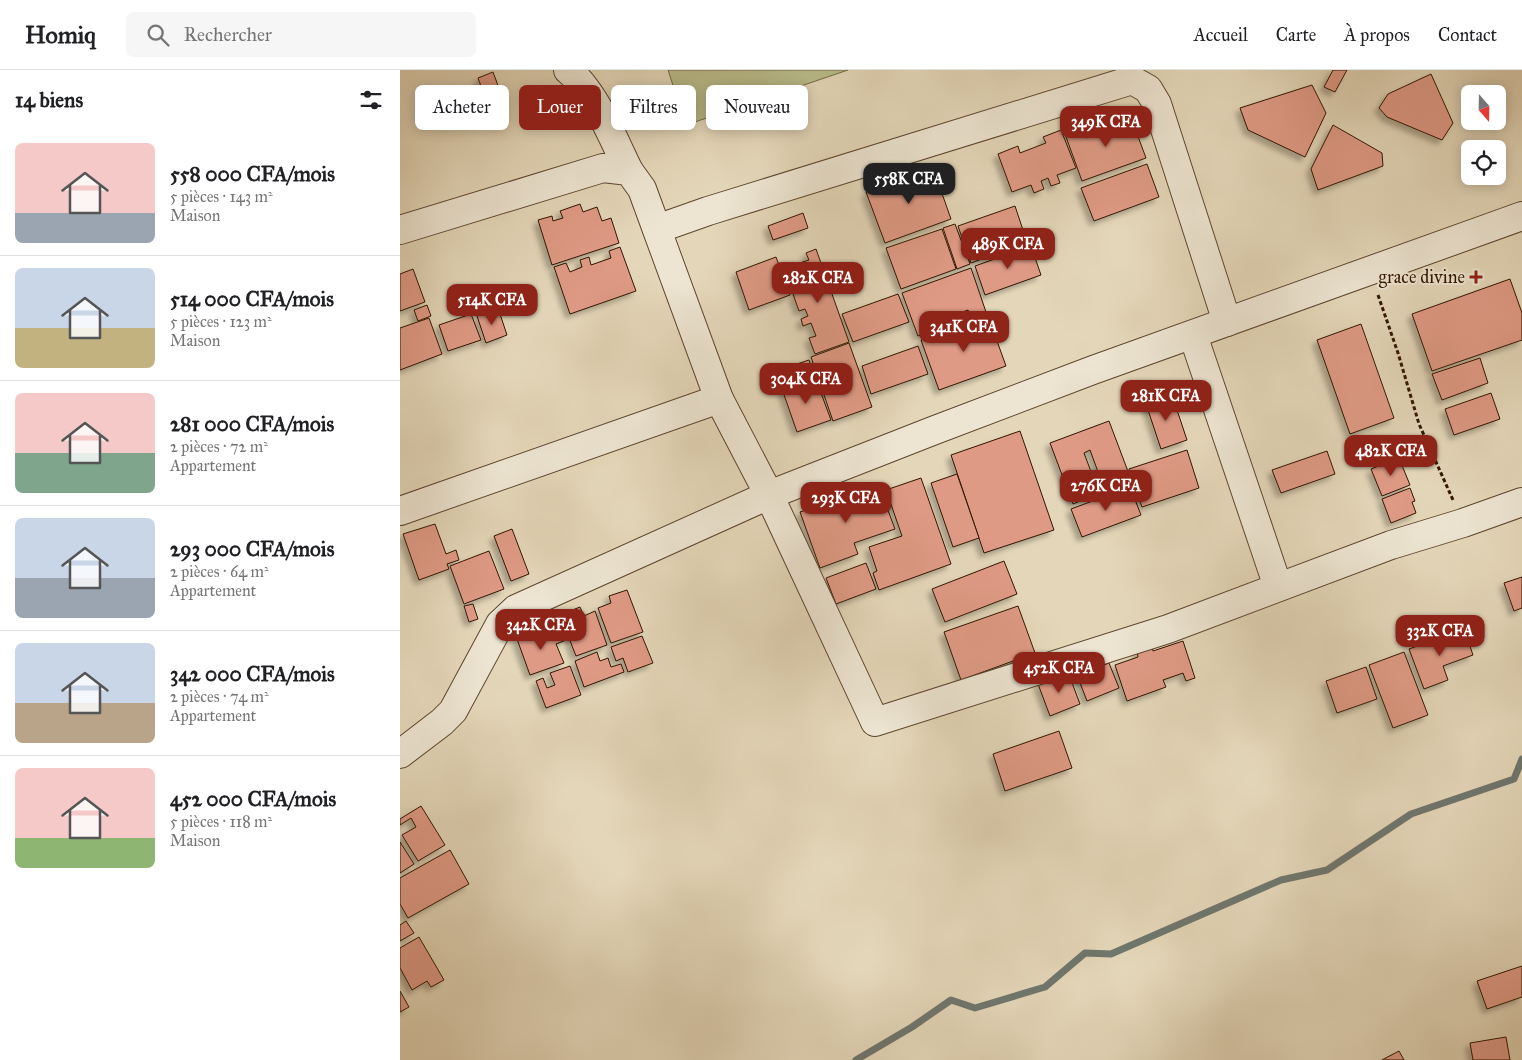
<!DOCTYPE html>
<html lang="fr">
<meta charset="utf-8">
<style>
:root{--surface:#fff;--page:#f6f6f6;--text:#202124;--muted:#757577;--line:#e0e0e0;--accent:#8f2418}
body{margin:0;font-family:"IM FELL Great Primer",serif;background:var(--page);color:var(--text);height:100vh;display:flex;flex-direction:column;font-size:19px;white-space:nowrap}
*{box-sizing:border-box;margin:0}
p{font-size:16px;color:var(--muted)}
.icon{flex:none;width:28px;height:28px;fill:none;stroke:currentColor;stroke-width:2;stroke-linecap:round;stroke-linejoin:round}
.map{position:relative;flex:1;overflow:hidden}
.side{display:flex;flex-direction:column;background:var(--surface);width:400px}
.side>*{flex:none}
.hud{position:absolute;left:15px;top:15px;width:475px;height:45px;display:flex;gap:10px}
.needle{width:32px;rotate:160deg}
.controls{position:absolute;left:1061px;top:15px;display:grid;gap:10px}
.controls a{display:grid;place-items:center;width:45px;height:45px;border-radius:8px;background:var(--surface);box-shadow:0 2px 12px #0003;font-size:25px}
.price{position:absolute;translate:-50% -42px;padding:0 11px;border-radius:10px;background:var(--accent);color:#fff;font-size:16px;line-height:32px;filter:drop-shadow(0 1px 2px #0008)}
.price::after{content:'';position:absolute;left:50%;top:30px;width:15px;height:11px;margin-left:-8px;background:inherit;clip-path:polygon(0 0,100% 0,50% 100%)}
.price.selected{background:#222;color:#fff}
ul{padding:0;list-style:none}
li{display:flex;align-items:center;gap:15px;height:125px;padding:0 15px}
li+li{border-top:1px solid var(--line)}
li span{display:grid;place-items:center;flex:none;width:140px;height:100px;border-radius:8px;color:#555}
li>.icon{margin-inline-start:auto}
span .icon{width:60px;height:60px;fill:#fffc;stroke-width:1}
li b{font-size:21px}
h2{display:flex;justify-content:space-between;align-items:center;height:60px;padding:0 15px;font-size:21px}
.tag{padding:0 18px;border-radius:8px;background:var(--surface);box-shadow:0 2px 12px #0003;font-size:18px;line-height:45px}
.tag.selected{background:var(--accent);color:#fff}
header{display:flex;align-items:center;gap:30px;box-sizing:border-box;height:70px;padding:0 25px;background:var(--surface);border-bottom:1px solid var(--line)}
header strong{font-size:24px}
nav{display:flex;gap:28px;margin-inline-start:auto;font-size:18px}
.search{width:350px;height:45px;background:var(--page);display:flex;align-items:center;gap:12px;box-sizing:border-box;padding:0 18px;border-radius:8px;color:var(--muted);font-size:19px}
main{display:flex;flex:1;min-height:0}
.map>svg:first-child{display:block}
.green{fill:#babd8b;stroke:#766a46}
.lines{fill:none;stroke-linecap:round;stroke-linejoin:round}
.stream{stroke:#6f776e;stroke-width:7}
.building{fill:#df9a85;stroke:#321600;filter:url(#shadow)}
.minor-casing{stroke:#5e462e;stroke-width:30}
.path{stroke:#321600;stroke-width:3;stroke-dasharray:4 2.5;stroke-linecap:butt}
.minor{stroke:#ede5d2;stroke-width:28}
.poi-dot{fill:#8f2418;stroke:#ede5d2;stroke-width:2}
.labels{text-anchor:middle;stroke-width:4;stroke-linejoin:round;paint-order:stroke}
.poi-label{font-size:18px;fill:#321600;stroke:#ede5d2;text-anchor:end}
</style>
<header>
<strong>Homiq</strong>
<div class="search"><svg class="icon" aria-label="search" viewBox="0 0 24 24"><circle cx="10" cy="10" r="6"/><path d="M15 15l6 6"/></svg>Rechercher</div>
<nav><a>Accueil</a><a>Carte</a><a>À propos</a><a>Contact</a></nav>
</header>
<main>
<section class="side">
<h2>14 biens<svg class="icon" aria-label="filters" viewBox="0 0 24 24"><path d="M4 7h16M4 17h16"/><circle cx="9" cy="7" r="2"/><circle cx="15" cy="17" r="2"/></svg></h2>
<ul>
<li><span style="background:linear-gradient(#f6c9c9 70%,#9aa5b1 0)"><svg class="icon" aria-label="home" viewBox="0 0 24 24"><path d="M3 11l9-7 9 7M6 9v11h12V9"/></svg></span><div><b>558 000 CFA/mois</b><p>5 pièces · 143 m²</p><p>Maison</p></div></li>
<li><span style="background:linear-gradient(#c9d6e8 60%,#c2b280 0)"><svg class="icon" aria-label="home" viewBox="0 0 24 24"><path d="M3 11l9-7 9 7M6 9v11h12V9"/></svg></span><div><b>514 000 CFA/mois</b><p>5 pièces · 123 m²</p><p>Maison</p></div></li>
<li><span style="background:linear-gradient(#f6c9c9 60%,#7fa58c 0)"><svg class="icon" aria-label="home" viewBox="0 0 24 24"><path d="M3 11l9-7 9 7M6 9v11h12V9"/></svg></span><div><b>281 000 CFA/mois</b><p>2 pièces · 72 m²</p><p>Appartement</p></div></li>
<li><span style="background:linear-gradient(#c9d6e8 60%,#9aa5b1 0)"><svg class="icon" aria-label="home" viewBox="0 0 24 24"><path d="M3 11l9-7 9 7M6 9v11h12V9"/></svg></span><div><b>293 000 CFA/mois</b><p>2 pièces · 64 m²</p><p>Appartement</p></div></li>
<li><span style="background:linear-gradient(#c9d6e8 60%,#b9a48a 0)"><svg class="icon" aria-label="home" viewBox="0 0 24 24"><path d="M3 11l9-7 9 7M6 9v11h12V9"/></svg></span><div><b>342 000 CFA/mois</b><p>2 pièces · 74 m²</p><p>Appartement</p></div></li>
<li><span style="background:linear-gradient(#f6c9c9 70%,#8fb573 0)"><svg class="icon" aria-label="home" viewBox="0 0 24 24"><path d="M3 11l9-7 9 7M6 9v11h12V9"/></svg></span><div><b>452 000 CFA/mois</b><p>5 pièces · 118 m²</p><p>Maison</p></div></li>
</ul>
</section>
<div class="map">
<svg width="1122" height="990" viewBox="0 0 1122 990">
<defs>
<filter id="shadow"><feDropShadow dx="-4.5" dy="4.5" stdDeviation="2.5" flood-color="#0004"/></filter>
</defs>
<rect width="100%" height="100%" fill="#e4d7b9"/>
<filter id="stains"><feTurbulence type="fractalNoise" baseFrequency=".004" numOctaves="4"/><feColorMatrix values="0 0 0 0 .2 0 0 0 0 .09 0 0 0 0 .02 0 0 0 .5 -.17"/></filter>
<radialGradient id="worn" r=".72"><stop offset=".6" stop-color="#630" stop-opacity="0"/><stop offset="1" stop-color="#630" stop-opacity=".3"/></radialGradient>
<polygon class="green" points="268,0 448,0 286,55"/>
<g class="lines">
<polyline class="stream" points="456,990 512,957 551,930 575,938 645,917 685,883 711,884 881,810 927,800 1011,744 1114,709 1122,689"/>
</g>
<g class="building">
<polygon points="933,0 947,0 935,22 924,17"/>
<polygon points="93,2 104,32 89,38 78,8"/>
<polygon points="1031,4 1053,53 1042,70 987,47 979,38 988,24"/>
<polygon points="912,15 926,43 905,87 848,60 840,38"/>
<polygon points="729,42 746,88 682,111 665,64 683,58 686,68 713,58 710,49"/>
<polygon points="933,55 982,83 983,96 918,120 911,99"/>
<polygon points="661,60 676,98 657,105 660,113 651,116 648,108 641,111 644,119 634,123 631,115 612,122 598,84 618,76 620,83 646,73 643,67"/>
<polygon points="747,94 759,127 694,151 681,118"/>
<polygon points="533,98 551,149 485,173 466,122"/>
<polygon points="180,134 183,142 197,137 202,151 211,148 219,173 152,195 138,150 152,146 153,151 163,148 160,141"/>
<polygon points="615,136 627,172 571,193 558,156"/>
<polygon points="403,143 408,158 373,170 368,156"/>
<polygon points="555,154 570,194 557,199 543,158"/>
<polygon points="542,159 556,199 501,219 486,178"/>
<polygon points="631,176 641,205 585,225 575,196"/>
<polygon points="220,177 236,221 170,244 154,197 166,193 170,202 182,197 180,190 189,187 191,195 211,188 209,181"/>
<polygon points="416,179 449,272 415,284 409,268 416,266 411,253 403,256 401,249 408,246 405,239 399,241 393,224 399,222 390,196 409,190 406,183"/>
<polygon points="376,187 390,225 349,240 336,202"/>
<polygon points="571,198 586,242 571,248 568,240 552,246 554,253 542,257 539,250 527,255 529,262 518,266 502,223"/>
<polygon points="13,199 25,232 0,241 0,204"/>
<polygon points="1110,209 1122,243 1122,270 1032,301 1012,244"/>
<polygon points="498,224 509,252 453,272 442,244"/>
<polygon points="27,235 31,246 18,251 14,240"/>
<polygon points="98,238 107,265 86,273 77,246"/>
<polygon points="71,244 81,270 48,281 39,255"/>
<polygon points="588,246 606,296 539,320 521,270"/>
<polygon points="29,248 42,284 0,300 0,258"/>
<polygon points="961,254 994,348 950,364 917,270"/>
<polygon points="449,273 472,337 433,351 411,287"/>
<polygon points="518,276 528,304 471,324 462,296"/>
<polygon points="1080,288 1088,313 1042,330 1032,304"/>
<polygon points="409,290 413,301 380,313 376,301"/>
<polygon points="415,307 431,350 397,362 382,319"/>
<polygon points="1091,323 1100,349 1054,365 1045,339"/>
<polygon points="772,325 787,370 761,379 746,334"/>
<polygon points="709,351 732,412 705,421 690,380 684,383 699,423 673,434 650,373"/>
<polygon points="620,361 654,460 584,483 551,385"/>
<polygon points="787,380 799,418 742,437 729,399"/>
<polygon points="927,381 935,404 881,423 872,400"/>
<polygon points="999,388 1010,415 982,426 971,399"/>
<polygon points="557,404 579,468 553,477 531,413"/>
<polygon points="521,408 551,494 479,520 473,503 477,501 469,477 502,466 486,420"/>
<polygon points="478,414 495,459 454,473 458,484 420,498 400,442"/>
<polygon points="730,417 741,445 682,467 671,439"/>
<polygon points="1010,418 1015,431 1012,432 1016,443 991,453 982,429"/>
<polygon points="35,454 46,484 56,480 59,490 47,494 49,499 19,510 3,464"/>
<polygon points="112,459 129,504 111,511 94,466"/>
<polygon points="89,481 104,519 64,534 50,496"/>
<polygon points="604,491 617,524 545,552 532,519"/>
<polygon points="466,493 476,519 436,534 426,508"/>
<polygon points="1122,507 1122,538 1114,541 1104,513"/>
<polygon points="227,520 243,562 211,573 198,538 211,533 209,526"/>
<polygon points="73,534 78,549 69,552 64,536"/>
<polygon points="618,536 635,583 561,610 544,562"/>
<polygon points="180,537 184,546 195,541 207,575 176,586 160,545"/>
<polygon points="158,556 164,571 156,574 164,593 130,605 117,569 137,561 139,568 151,564 150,559"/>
<polygon points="1064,559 1073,585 1043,596 1048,610 1024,619 1009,579"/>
<polygon points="242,566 253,593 228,602 223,588 216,591 211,577"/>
<polygon points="783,571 795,608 786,611 783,603 763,610 766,617 727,631 715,595 738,587 737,581 752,576 753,581"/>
<polygon points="197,582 200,591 208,588 211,597 221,594 224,602 184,617 175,591"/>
<polygon points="1004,582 1028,645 993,658 969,595"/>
<polygon points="709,593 719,618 687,631 677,605"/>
<polygon points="170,596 181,625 146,638 136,611 143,608 147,618 155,615 150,603"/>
<polygon points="966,597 977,629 937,643 926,611"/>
<polygon points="668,602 680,634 650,646 638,614"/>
<polygon points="659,661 672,698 605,721 593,684"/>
<polygon points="21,736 45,775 18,791 2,765 16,757 11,748 0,755 0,749"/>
<polygon points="0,772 14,794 0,803"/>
<polygon points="50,780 69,814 8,848 0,834 0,808"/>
<polygon points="6,851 14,863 0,871 0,855"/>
<polygon points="19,867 44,910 31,917 27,911 12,920 0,898 0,878"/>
<polygon points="1122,896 1122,927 1087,939 1077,911"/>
<polygon points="0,921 9,937 0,942"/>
<polygon points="1106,967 1110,990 1073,990 1070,973"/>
<polygon points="999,981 1004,990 982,990"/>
</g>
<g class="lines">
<g class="minor-casing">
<g id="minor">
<path d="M 168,0 C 196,23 213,69 229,101"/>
<polyline points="257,159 308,141 732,10 748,19 757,34 827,252"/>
<polyline points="0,160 203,98 229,101 242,119 319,329 369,425 475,652 768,559 991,475 1063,453 1122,432"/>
<polyline points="793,265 878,517"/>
<polyline points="0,441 319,329"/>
<polyline points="0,684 42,652 53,641 100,554 116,539 369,425 535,360 693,300 1122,146"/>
</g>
</g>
<polyline class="path" points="978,225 998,283 1019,354 1053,430"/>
<use href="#minor" class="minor"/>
</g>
<path class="poi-dot" d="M1073.5 199.5h5v5h5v5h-5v5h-5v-5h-5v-5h5z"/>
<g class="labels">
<g class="poi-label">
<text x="1065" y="213">grace divine</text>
</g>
</g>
<rect width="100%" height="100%" filter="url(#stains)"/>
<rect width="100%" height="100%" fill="url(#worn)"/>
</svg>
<div class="controls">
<a><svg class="needle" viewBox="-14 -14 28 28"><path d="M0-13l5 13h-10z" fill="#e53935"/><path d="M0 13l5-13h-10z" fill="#757577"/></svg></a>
<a><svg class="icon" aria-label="locate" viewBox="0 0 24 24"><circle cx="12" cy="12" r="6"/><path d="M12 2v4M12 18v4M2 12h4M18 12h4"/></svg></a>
</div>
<b class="price" style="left:706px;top:78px">349K CFA</b>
<b class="price selected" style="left:509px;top:135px">558K CFA</b>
<b class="price" style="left:608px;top:200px">489K CFA</b>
<b class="price" style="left:418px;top:234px">282K CFA</b>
<b class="price" style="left:92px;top:256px">514K CFA</b>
<b class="price" style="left:564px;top:283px">341K CFA</b>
<b class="price" style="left:406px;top:335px">304K CFA</b>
<b class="price" style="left:766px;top:352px">281K CFA</b>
<b class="price" style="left:991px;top:407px">482K CFA</b>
<b class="price" style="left:706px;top:442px">276K CFA</b>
<b class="price" style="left:446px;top:454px">293K CFA</b>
<b class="price" style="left:141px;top:581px">342K CFA</b>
<b class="price" style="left:1040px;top:587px">332K CFA</b>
<b class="price" style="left:659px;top:624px">452K CFA</b>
<div class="hud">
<a class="tag">Acheter</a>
<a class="tag selected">Louer</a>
<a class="tag">Filtres</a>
<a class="tag">Nouveau</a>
</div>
</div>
</main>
